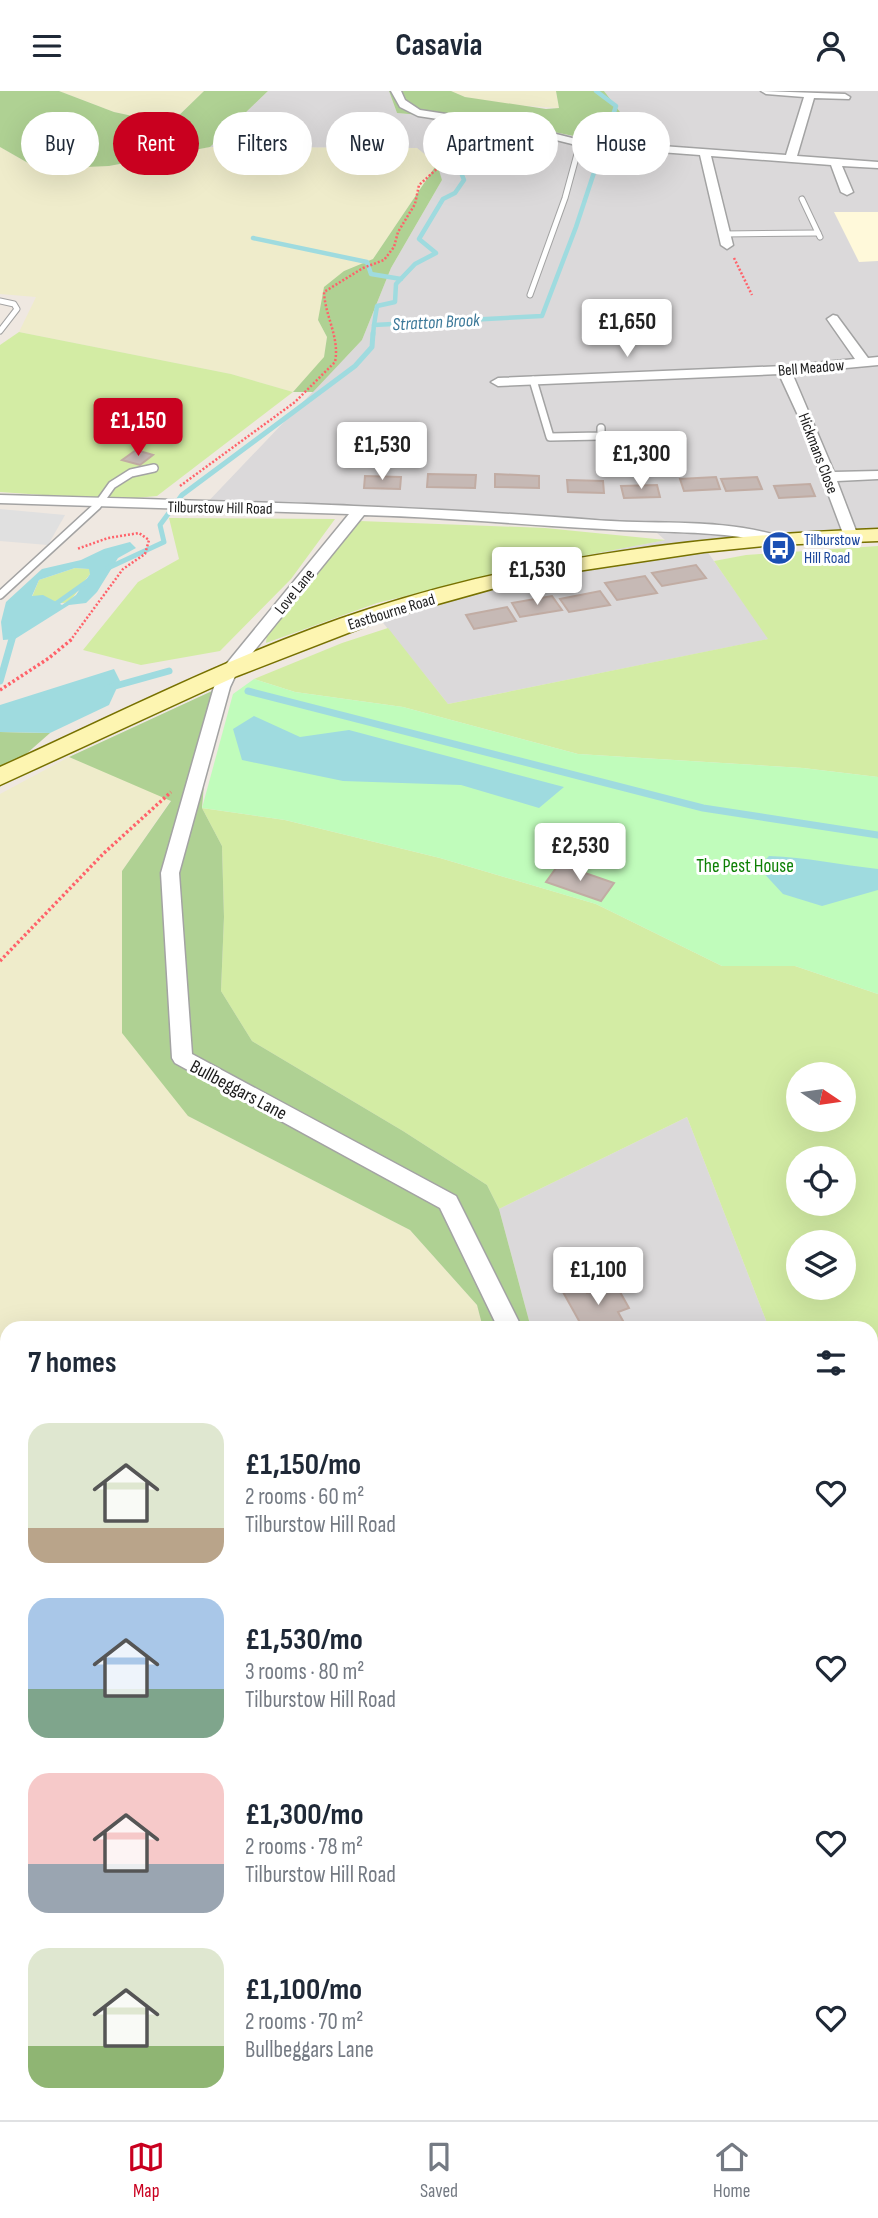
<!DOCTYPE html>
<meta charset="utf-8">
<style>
:root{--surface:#fff;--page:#f2f2f3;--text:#1f2937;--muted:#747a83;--line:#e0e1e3;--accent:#c9001f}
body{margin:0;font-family:"Sofia Sans Condensed",sans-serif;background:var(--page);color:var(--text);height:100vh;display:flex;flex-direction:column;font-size:26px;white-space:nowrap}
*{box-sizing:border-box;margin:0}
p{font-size:23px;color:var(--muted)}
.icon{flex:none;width:38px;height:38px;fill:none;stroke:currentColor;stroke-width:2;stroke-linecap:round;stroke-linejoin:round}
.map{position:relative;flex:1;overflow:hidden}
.panel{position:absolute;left:0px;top:1230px;width:878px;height:800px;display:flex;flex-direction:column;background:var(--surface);border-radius:21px 21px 0 0;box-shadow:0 7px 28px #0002}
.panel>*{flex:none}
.banner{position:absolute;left:21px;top:21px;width:836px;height:63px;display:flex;gap:14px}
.needle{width:46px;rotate:103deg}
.buttons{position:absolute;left:786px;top:971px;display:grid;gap:14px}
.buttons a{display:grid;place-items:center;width:70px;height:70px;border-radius:50%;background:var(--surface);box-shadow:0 7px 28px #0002;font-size:35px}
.price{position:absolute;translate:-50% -60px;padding:0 16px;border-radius:7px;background:#fff;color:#222;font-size:23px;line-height:46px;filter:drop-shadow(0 2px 4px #0008)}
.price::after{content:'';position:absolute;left:50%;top:42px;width:21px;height:16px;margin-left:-10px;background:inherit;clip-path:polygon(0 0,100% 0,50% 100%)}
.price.on{background:var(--accent);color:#fff}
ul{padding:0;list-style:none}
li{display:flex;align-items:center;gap:21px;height:175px;padding:0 28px}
li span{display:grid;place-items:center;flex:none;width:196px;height:140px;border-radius:21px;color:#555}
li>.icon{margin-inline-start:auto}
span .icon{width:84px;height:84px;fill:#fffc;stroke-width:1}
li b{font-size:30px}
h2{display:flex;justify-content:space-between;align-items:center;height:84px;padding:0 28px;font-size:30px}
.chip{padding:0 24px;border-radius:32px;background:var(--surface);box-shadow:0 7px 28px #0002;font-size:24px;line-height:63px}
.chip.on{background:var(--accent);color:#fff}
header{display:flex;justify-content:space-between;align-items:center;height:91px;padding:0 28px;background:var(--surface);font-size:32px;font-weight:700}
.tab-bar{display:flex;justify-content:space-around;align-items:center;height:98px;border-top:2px solid var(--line);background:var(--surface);font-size:19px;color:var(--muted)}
.tab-bar a{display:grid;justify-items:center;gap:4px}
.tab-bar .on{color:var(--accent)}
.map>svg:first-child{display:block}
.residential{fill:#dbd9da}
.education{fill:#fff9da}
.farmland{fill:#efeccb}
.grass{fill:#d3eca4;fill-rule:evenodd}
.forest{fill:#afd193}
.park{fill:#c0fcbb}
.parking{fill:#e0e0e0}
.water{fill:#9fdbdf;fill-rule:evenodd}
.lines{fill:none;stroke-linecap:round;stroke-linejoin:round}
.stream-far2{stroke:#9fdbdf;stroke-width:4.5}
.stream-far1{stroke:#9fdbdf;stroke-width:5}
.stream{stroke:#9fdbdf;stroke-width:7}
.building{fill:#c6b9b5;stroke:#c1aca3;stroke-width:2}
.service-far1-casing{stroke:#a3a3a3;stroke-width:7}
.service-casing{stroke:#a3a3a3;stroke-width:10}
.minor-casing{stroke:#a3a3a3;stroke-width:3}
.secondary-casing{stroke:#777100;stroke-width:3}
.path-far1{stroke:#ff626a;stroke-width:2.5;stroke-dasharray:2 2;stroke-linecap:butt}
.path{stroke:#ff626a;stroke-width:3.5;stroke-dasharray:2.5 2.5;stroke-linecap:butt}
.service-far1{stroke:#fff;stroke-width:5}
.service{stroke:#fff;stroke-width:7}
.minor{fill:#fff;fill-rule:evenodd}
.secondary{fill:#fdf5b1;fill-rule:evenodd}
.labels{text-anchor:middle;stroke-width:6;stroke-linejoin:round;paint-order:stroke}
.far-street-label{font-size:16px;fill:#1c1c1c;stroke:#fff}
.far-transit-label{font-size:16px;fill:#164399;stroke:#fff;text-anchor:start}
.far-water-label{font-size:18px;font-style:italic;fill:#3c7999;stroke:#fff}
.park-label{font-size:19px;fill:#0e8005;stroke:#fff}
.street-label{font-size:19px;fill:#1c1c1c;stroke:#fff}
</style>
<header><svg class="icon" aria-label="menu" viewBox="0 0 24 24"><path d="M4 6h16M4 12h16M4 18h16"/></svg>Casavia<svg class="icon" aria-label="person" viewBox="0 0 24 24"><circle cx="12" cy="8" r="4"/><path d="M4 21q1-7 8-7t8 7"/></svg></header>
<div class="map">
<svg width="878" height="2029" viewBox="0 0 878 2029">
<rect width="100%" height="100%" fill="#efe8e1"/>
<g class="residential">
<polygon points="268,0 389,0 397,22 510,32 607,52 620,21 604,0 878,0 878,444 704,456 769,548 448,613 376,523 525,476 665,449 657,442 459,425 202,417 362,249 391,177 442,89 417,57 210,56"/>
<polygon points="687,1026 769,1237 531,1237 499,1118"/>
<polygon points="872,1504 878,1521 878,2029 700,2029 699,2023 872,2023"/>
</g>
<polygon class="education" points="834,121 878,121 878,170 859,171"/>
<g class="farmland">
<polygon points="59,0 204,0 170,33 114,21"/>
<polygon points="451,0 556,0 559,17 512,14 465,6"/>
<polygon points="0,56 28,72 109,75 210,56 417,57 437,73 373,168 344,180 318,229 327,246 324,267 293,301 231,283 19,241 36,206 0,203"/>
<polygon points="69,666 171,709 122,780 188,1025 410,1139 477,1214 483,1237 7,1237 7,2023 449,2023 448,2029 0,2029 0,703"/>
</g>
<g class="grass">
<polygon points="19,241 231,283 293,301 157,405 115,409 0,401 0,254"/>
<polygon points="169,427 335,428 291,488 220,560 141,574 83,559 138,491 179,468"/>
<polygon points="360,430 545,437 666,449 525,476 377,512 266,552 267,542"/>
<polygon points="878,455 878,686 803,677 578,663 403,616 295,601 254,588 342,552 388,537 448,613 768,548 714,470 746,464"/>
<path d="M 75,477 L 90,478 L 90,483 C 65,515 75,517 32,506 L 39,489 Z"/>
<path d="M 202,717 L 285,729 L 440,767 L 596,813 L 722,875 L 795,875 L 878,903 L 878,1521 L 872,1504 L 872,1237 L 769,1237 L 687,1026 L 499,1118 L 487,1094 L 403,1040 L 252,950 L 221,900 L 224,826 L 222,755 ZM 798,984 L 844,984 L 844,1029 L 798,1029 ZM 798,1068 L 844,1068 L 844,1113 L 798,1113 ZM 798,1152 L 844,1152 L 844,1197 L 798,1197 Z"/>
</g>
<g class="forest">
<polygon points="0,0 59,0 114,21 170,33 204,0 268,0 210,56 109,75 62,77 28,72 0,56"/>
<polygon points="389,0 451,0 465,6 546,18 559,17 556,0 604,0 620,21 608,52 510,32 397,22"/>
<polygon points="437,73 442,89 391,177 362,249 313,301 293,301 324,266 327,246 318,229 324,196 344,180 373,168"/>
<polygon points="212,600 202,717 222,755 224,826 221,900 252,950 403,1040 487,1094 499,1118 531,1237 483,1237 477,1214 410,1139 188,1025 122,942 122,780 171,710 69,666"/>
<polygon points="0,641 50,642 0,686"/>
</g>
<polygon class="park" points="254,588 295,601 403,616 578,663 803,677 878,686 878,903 795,875 722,875 596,813 440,767 285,729 202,717 233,603"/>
<polygon class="parking" points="0,418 65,424 48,454 0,450"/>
<g class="water">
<path d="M 130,451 L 136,457 L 118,467 L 97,501 L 86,512 L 69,514 L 15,548 L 3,549 L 1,531 L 6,511 L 42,478 L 81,469 L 104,458 ZM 75,477 L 89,478 L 90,483 L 76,504 L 62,514 L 43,504 L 32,505 L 39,489 Z"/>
<polygon points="114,578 120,590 109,614 50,642 0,641 0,614"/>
<polygon points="254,625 300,646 349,639 564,696 539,717 461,694 343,690 242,669 233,638"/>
<path d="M 769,765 C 806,766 841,774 878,778 L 878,799 L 822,815 L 783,803 L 758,776 Z"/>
</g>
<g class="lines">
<g class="stream-far2">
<polyline points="253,147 367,171 371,183 401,188"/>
<polyline points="374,234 377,215 395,211 396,193 415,173 436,162 419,148 443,108 455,102 464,89 456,69 470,51"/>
<polyline points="373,244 374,234 542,225 576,136 616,15 596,0"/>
</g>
<g class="stream-far1">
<polyline points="108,477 164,451 160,434 182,404 355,275 372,256 373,242"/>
<polyline points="50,517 88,490"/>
<polyline points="12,550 14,542"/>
</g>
<g class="stream">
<polyline points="0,590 12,548"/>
<polyline points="108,597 169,580"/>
<polyline points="248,600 703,717 878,744"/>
</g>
</g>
<g class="building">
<polygon points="136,359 153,364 140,374 122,369"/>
<polygon points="428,383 476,384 475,397 427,396"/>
<polygon points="495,383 539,385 539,397 495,396"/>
<polygon points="365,385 401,386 400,398 364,397"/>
<polygon points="716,386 720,398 684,400 680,388"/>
<polygon points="757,386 762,398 726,400 721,388"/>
<polygon points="567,389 603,390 604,402 568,401"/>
<polygon points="810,393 815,405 779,407 774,395"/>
<polygon points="657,394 660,406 624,407 621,395"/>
<polygon points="696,474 706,487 662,495 652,482"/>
<polygon points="645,485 657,502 617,509 605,492"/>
<polygon points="600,500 610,514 569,521 560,508"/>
<polygon points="552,505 562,519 520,526 512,512"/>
<polygon points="507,516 516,530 474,538 466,524"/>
<polygon points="559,773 614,792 601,810 546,791"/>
<polygon points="615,1192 629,1217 618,1221 627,1237 583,1237 563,1201 583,1194 587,1202"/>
</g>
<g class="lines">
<g class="service-far1-casing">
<g id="service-far1">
<polyline points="802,108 820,146"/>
<polyline points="724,143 818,142"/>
<polyline points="530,204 565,107 580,52"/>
<polyline points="0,210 14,213 17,218 0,240"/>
</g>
</g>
<g class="service-casing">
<g id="service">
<polyline points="533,289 550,346 601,345 601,337"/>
<polyline points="0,504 97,415 112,394 131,382 154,377"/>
</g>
</g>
<g class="minor-casing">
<g id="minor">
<polygon points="391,0 401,0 405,9 420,19 524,35 580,49 786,64 804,6 766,3 761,0 845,3 850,6 849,8 814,7 797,65 878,71 878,77 842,75 853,101 847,104 841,101 831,74 711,65 733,154 727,158 721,154 700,64 580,55 524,41 418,25 400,16"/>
<polygon points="833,224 837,225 868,267 878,266 878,274 792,282 834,381 878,380 878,388 837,390 858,445 851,449 844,445 802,333 779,283 498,295 491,291 498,287 784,275 855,268 827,228"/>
<path d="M 0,404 C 198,410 397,413 595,429 C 655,434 721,427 779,445 L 781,448 L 774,452 C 719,439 661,442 604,438 C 524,434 444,426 364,424 L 237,581 L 230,596 L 179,782 L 192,963 L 456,1105 L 522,1237 L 498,1237 L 440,1117 L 175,972 L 172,967 L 161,782 L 214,596 L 223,577 L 349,423 L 0,412 Z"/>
<polygon points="672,2023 704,2023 705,2029 673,2029"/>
</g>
</g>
<g class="secondary-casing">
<path id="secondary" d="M 878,438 L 878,450 L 774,454 L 704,461 L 531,487 L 384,528 L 237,585 L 0,694 L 0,676 C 121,621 242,559 369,518 C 533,465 706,444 878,438 Z"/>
</g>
<g class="path-far1">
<polyline points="734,167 752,204"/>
<path d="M 180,395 L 295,311 L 335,271 C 340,247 325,225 324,201 L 363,177 L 384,169 L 394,156 L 398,141 L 415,113 L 419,94 L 460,57 L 463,47 L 467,46"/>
<polyline points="70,550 123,478 145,463 149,449 139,442 108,447 77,458"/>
</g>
<g class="path">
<polyline points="0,599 49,567 72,548"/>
<polyline points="0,870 104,762 171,701"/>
</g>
<use href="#service-far1" class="service-far1"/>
<use href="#service" class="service"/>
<use href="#minor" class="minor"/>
<use href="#secondary" class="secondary"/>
</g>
<defs>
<g id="bus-disc" transform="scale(1.75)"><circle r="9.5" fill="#1a4fb4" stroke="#fff"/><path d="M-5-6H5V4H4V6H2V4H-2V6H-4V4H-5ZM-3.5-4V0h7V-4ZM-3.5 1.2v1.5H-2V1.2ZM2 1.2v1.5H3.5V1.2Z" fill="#fff"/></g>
</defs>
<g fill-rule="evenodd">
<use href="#bus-disc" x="779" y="457"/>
</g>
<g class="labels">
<g class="far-street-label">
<text transform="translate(811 276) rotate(-5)" y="6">Bell Meadow</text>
<text transform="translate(819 362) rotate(69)" y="6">Hickmans Close</text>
<text transform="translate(220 416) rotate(1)" y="6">Tilburstow Hill Road</text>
<text transform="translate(294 500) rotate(-51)" y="6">Love Lane</text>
<text transform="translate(391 520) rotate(-17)" y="6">Eastbourne Road</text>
</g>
<g class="far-transit-label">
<text x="804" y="454">Tilburstow<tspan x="804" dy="18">Hill Road</tspan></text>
</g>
<g class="far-water-label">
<text transform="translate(436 231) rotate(-3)" y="6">Stratton Brook</text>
</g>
<g class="park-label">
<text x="745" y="781">The Pest House</text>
</g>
<g class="street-label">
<text transform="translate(239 998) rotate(28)" y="7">Bullbeggars Lane</text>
</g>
</g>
</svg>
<div class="buttons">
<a><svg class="needle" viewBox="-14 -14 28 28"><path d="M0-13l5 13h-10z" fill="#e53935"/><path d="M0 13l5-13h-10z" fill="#747a83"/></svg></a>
<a><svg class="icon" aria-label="locate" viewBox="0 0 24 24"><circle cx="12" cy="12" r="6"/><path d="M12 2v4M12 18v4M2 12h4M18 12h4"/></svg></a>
<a><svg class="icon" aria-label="layers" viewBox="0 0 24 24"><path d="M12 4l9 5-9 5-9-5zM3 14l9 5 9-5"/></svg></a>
</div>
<b class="price" style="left:627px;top:268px">£1,650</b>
<b class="price on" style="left:138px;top:367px">£1,150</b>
<b class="price" style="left:382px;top:391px">£1,530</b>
<b class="price" style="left:641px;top:400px">£1,300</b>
<b class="price" style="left:537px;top:516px">£1,530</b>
<b class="price" style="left:580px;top:792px">£2,530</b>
<b class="price" style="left:598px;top:1216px">£1,100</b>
<div class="banner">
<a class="chip">Buy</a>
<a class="chip on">Rent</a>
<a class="chip">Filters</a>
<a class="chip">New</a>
<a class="chip">Apartment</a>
<a class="chip">House</a>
</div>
<section class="panel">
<h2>7 homes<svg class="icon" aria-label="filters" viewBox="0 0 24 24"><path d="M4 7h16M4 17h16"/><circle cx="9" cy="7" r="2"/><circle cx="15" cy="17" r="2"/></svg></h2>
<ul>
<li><span style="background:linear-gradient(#dfe7d0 75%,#b9a48a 0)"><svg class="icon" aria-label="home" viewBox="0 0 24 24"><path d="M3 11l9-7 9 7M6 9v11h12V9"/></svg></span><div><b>£1,150/mo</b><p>2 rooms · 60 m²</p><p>Tilburstow Hill Road</p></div><svg class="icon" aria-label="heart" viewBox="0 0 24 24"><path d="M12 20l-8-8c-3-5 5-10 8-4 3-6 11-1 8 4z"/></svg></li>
<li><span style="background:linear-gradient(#a9c7e8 65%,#7fa58c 0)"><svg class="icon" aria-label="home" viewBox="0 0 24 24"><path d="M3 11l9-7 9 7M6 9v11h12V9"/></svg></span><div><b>£1,530/mo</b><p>3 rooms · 80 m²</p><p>Tilburstow Hill Road</p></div><svg class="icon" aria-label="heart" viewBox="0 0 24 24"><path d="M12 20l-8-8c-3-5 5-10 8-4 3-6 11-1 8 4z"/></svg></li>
<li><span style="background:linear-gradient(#f6c9c9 65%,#9aa5b1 0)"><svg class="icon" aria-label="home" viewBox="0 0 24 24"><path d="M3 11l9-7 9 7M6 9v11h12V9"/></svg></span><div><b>£1,300/mo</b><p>2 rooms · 78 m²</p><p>Tilburstow Hill Road</p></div><svg class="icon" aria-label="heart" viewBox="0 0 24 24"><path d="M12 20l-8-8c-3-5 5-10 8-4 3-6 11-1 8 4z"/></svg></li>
<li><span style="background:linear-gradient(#dfe7d0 70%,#8fb573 0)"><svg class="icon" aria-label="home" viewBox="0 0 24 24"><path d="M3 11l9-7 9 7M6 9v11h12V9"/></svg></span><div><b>£1,100/mo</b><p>2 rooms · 70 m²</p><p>Bullbeggars Lane</p></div><svg class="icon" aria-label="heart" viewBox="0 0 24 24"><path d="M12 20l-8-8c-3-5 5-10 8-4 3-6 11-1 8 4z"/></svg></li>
</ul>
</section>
</div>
<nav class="tab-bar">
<a class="on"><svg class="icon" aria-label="map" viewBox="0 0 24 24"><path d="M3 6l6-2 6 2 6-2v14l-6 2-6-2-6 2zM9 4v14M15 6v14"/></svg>Map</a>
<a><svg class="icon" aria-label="saved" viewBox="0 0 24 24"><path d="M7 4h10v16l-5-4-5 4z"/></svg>Saved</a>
<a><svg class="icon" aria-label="home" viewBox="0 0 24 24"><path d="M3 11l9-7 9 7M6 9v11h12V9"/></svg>Home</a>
</nav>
